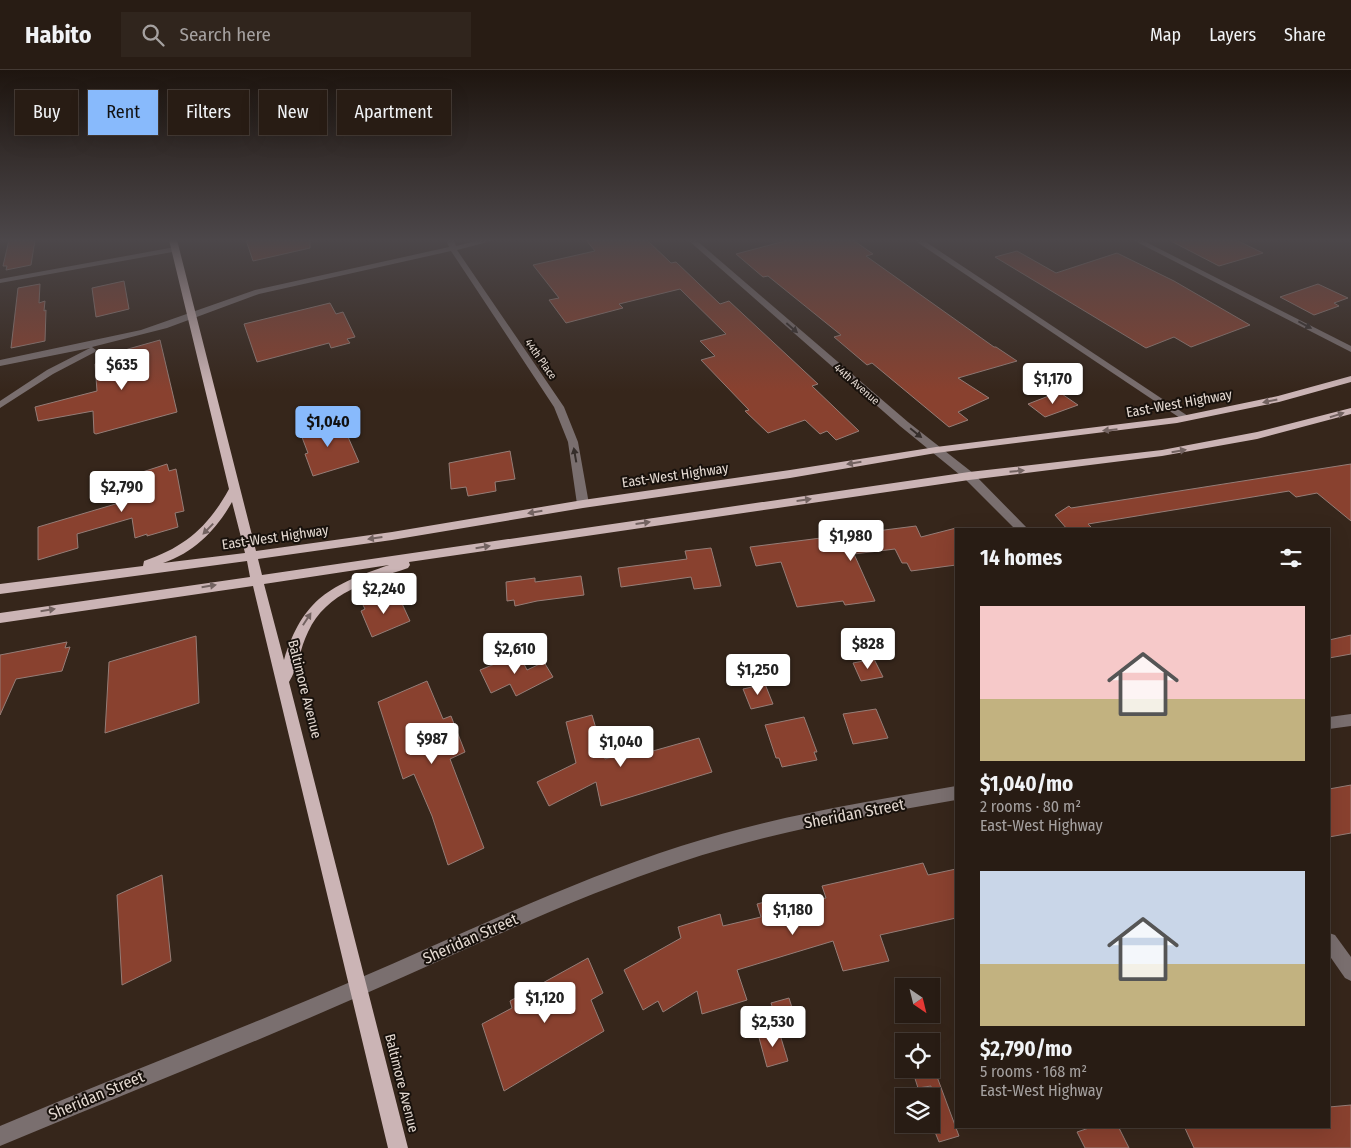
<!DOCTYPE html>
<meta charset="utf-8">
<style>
:root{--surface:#281c14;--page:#30251d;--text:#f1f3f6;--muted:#a5a1a0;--line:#443a34;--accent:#88bafc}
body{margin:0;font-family:"Fira Sans Condensed",sans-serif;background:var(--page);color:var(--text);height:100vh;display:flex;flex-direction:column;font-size:19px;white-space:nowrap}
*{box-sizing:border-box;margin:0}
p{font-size:16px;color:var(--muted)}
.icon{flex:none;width:28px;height:28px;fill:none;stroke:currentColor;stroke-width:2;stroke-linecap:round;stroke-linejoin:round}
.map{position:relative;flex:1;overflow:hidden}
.sheet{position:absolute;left:955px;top:458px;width:375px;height:600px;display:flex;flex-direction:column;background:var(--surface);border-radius:0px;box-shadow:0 5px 20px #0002,0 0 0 1px var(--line)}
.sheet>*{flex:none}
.guide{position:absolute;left:15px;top:20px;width:475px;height:45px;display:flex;gap:10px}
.needle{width:32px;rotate:145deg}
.buttons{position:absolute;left:895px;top:908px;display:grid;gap:10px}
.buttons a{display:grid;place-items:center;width:45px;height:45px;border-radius:0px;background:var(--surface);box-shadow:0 5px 20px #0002,0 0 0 1px var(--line);font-size:25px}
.price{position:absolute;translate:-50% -42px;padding:0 11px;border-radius:5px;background:#fff;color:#222;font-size:16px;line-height:32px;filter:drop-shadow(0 1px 2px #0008)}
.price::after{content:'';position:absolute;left:50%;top:30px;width:15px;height:11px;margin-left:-8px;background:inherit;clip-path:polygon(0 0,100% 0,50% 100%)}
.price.current{background:var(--accent);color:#111}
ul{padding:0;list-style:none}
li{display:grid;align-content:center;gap:10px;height:265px;padding:0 25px}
li span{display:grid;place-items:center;height:155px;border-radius:0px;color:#555}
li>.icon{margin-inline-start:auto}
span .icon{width:90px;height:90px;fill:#fffc;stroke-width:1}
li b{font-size:21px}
h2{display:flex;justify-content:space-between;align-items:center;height:60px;padding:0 25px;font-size:21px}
.chip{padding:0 18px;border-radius:0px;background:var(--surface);box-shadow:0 5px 20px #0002,0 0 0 1px var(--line);font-size:18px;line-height:45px}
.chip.current{background:var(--accent);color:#111}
header{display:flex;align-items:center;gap:30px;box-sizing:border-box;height:70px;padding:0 25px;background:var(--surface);border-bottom:1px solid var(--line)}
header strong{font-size:24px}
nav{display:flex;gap:28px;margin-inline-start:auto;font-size:18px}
.search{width:350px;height:45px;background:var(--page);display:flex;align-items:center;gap:12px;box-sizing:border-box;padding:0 18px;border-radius:0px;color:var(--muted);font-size:19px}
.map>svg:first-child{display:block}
.building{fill:#89412f;stroke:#957d77}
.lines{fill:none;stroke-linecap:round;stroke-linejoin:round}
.minor{fill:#7a6f6f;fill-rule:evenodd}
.major{fill:#cbb4b5;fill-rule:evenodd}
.oneway{fill:#352d2a}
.oneway2{fill:#726260}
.labels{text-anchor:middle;stroke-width:4;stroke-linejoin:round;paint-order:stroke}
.far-street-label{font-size:11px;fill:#e5dad2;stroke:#18110c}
.street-label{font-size:14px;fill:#e5dad2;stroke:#18110c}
.near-street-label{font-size:16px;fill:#e5dad2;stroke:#18110c}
</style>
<header>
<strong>Habito</strong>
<div class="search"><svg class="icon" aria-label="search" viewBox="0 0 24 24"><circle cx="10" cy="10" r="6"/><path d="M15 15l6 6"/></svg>Search here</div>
<nav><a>Map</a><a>Layers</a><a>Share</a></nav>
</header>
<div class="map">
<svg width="1351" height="1078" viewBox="0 0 1351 1078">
<rect width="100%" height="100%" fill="#36261b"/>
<g class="building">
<polygon points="9,170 35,170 31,195 6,200 7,196 3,196"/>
<polygon points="246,170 310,170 310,178 253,191"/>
<polygon points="586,170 647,170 671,193 676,192 720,234 729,231 818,314 812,316 859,361 836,370 827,361 820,364 805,350 768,363 745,341 749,340 701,290 715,286 700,271 726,264 680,219 619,234 623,238 566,253 549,230 559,228 533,195 595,181"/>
<polygon points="789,170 853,170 873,184 866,186 994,277 996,277 1017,291 958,308 989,328 958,342 968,350 949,357 872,293 867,295 834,267 841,265 768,206 763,207 736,184"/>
<polygon points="1169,170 1236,170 1263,183 1219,196"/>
<polygon points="1017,181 1056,203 1117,183 1174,211 1250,255 1191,277 1174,267 1146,278 995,187"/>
<polygon points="124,211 129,239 96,247 92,218"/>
<polygon points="40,214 39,233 45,231 44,241 46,240 45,271 11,278 18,218"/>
<polygon points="1318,214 1348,228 1334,233 1339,236 1314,245 1280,227"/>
<polygon points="330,233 336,244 343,242 355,267 347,269 350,273 331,278 329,273 257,292 244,254"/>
<polygon points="160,270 177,342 96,364 94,363 93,341 38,351 35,337 97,321 95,294 128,279"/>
<polygon points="1059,322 1078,335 1045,347 1028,334"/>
<polygon points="341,351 359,392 313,406 305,384 308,383 300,362"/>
<polygon points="510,381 515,409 495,412 496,421 468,426 466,417 451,419 449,393"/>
<polygon points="167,394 169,401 176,399 184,441 175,443 178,457 147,466 147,464 135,468 132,448 77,464 78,478 38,490 38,457 129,430 127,407"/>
<polygon points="1351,394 1351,451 1317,423 1296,427 1289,421 1088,454 1093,459 1067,459 1055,445 1069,436 1071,438"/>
<polygon points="916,456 921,467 956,458 956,495 911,501 907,493 902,493 895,479 854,484 875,531 845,535 843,531 797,537 781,492 756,496 750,477"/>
<polygon points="711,478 721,516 694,519 691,507 621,517 618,498 687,489 685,481"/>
<polygon points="581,506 584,525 537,531 515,536 514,530 507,531 506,512 535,508 535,512"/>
<polygon points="384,525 387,532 399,527 410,551 372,567 361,541 365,539 362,533"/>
<polygon points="1351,565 1351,584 1329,588 1329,570"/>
<polygon points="196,566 199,633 105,663 109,592"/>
<polygon points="67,572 65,578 70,577 62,601 16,609 0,645 0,585"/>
<polygon points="519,584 527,600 544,592 553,607 516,626 510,614 491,623 480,600"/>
<polygon points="874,589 883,607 861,611 853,593"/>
<polygon points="427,611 443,649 451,646 465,682 450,689 484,778 448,795 432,746 414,704 403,709 378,632"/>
<polygon points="765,614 773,634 751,639 743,619"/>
<polygon points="876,639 888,668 853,674 843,644"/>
<polygon points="592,645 605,689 620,685 621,690 699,668 712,702 601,736 596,712 549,736 537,712 576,693 566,652"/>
<polygon points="804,647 817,682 814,682 817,690 782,697 779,688 776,688 765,655"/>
<polygon points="1351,715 1351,763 1329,767 1329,719"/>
<polygon points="923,793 928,805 956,799 956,848 880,865 889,891 843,901 833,871 737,900 747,930 702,944 697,921 663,942 658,931 643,940 624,900 681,868 678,857 720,844 723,856 761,847 757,834 787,826 790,836 826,828 822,816"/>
<polygon points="162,805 171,891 122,915 117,825"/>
<polygon points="588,888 603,923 591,930 604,961 504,1021 482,954 512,938 510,931"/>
<polygon points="789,928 798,957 781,963 771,933"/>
<polygon points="778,958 788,991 767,997 758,964"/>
<polygon points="931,996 933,996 959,1066 939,1072 931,1052 931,1016 918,1018 912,999 931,999"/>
<polygon points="1351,1035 1351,1078 1194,1078 1184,1056 1329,1056 1329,1037"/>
<polygon points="1095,1056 1118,1056 1129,1078 1085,1078 1077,1062"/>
</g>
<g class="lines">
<g class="minor">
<polygon points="446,170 454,170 456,176 480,170 495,170 457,180 564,337 578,372 589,434 587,437 579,437 577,434 568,372 554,337 451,181 259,224 167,258 92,277 96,280 95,282 53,304 0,338 0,331 47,300 90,278 0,296 0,290 141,260 255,220 449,177"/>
<polygon points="688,170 696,170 908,352 973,403 1028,459 1015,459 965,409 900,356"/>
<polygon points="914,170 923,170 1191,348 1186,351 1183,350"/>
<polygon points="1133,170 1142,170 1351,276 1351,282"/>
<polygon points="175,177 178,177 178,181 0,213 0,209"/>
<polygon points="1351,644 1351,656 1329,659 1329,647"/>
<path d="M 956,716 L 956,730 C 864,746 771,762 681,792 C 574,827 472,877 369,922 C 247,976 123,1025 0,1076 L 0,1056 C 118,1006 237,961 355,910 C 463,864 569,812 681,776 C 771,747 864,732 956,716 Z"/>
<polygon points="1329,863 1335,865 1351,887 1351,911 1345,908 1329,885"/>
</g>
<path class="major" d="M 169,170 L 177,170 L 256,481 L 392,462 L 583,430 L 790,400 L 936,377 L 1177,347 L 1278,326 L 1351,306 L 1351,312 L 1279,332 L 1177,353 L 936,383 L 790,408 L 583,438 L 392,470 L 258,489 L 262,505 L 969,402 L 1162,380 L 1257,362 L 1351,338 L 1351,344 L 1257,369 L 1162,386 L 969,410 L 409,492 L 410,495 L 408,498 C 370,511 326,522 308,562 C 300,578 298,598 289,612 L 408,1078 L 388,1078 L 253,516 L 0,553 L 0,543 L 250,507 L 247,491 L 0,524 L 0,514 L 143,496 L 144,491 C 185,477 208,457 229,419 ZM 232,432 L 245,483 L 163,493 C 195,482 216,460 232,432 ZM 389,495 C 331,515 303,528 284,590 L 264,514 Z"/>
</g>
<defs><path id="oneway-solid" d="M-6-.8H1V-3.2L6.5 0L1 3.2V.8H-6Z" transform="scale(1.25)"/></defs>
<g class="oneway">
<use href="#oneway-solid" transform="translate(1305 255) rotate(28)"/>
<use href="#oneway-solid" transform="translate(792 258) rotate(41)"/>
<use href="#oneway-solid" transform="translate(916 363) rotate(39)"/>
<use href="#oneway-solid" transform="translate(575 385) rotate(-100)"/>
</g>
<g class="oneway2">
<use href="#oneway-solid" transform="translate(1270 331) rotate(168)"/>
<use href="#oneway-solid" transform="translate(1337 345) rotate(-17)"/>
<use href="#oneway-solid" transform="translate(1110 360) rotate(174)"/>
<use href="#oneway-solid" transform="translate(1179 381) rotate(-10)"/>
<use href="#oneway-solid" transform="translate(854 393) rotate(171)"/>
<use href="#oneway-solid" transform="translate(1017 401) rotate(-6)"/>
<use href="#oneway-solid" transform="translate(804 430) rotate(-8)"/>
<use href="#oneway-solid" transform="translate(535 442) rotate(170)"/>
<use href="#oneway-solid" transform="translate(643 453) rotate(-8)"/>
<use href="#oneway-solid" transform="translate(208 459) rotate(134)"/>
<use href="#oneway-solid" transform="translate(375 468) rotate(172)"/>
<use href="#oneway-solid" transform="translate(483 477) rotate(-9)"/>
<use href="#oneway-solid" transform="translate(209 516) rotate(-9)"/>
<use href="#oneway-solid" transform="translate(48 540) rotate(-9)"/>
<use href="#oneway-solid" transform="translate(307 549) rotate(-57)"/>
</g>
<linearGradient id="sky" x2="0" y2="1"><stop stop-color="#1e150f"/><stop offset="0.53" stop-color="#4c474a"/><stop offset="1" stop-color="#4c474a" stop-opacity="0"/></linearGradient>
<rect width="1351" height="321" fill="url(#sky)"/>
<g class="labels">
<g class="far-street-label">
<text transform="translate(541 289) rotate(55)" y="4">44th Place</text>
<text transform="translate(857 314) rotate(41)" y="4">44th Avenue</text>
</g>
<g class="street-label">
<text transform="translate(1179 333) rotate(-10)" y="5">East-West Highway</text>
<text transform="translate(675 405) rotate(-8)" y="5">East-West Highway</text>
<text transform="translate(275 467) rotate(-8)" y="5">East-West Highway</text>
<text transform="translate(305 619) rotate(76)" y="5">Baltimore Avenue</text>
<text transform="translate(402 1013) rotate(76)" y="5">Baltimore Avenue</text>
</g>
<g class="near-street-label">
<text transform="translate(854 743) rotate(-11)" y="6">Sheridan Street</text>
<text transform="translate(470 868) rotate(-24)" y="6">Sheridan Street</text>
<text transform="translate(96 1025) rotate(-23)" y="6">Sheridan Street</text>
</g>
</g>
</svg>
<div class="buttons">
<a><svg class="needle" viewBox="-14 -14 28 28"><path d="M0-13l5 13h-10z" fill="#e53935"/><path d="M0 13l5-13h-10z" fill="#a5a1a0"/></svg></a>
<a><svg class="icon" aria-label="locate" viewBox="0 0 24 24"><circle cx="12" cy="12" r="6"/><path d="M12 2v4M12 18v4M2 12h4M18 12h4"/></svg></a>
<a><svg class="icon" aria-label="layers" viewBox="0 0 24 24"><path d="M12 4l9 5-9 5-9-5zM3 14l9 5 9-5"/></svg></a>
</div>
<b class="price" style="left:122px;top:321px">$635</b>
<b class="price" style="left:1053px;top:335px">$1,170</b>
<b class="price current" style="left:328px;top:378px">$1,040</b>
<b class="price" style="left:122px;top:443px">$2,790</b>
<b class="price" style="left:851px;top:492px">$1,980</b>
<b class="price" style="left:384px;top:545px">$2,240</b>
<b class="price" style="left:868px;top:600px">$828</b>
<b class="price" style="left:515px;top:605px">$2,610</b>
<b class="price" style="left:758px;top:626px">$1,250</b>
<b class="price" style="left:432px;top:695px">$987</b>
<b class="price" style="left:621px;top:698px">$1,040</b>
<b class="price" style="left:793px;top:866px">$1,180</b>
<b class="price" style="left:545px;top:954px">$1,120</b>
<b class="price" style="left:773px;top:978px">$2,530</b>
<div class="guide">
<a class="chip">Buy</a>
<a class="chip current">Rent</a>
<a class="chip">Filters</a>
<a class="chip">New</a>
<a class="chip">Apartment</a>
</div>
<section class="sheet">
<h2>14 homes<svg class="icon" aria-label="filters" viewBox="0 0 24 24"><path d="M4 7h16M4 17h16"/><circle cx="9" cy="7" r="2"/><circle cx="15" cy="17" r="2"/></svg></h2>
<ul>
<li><span style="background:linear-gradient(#f6c9c9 60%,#c2b280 0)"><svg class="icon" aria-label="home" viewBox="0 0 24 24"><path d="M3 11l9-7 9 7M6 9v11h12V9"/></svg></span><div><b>$1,040/mo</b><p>2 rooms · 80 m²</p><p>East-West Highway</p></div></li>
<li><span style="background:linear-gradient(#c9d6e8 60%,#c2b280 0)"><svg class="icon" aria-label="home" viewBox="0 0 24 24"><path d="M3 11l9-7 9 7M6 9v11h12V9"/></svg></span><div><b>$2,790/mo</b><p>5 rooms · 168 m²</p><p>East-West Highway</p></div></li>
</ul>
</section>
</div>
